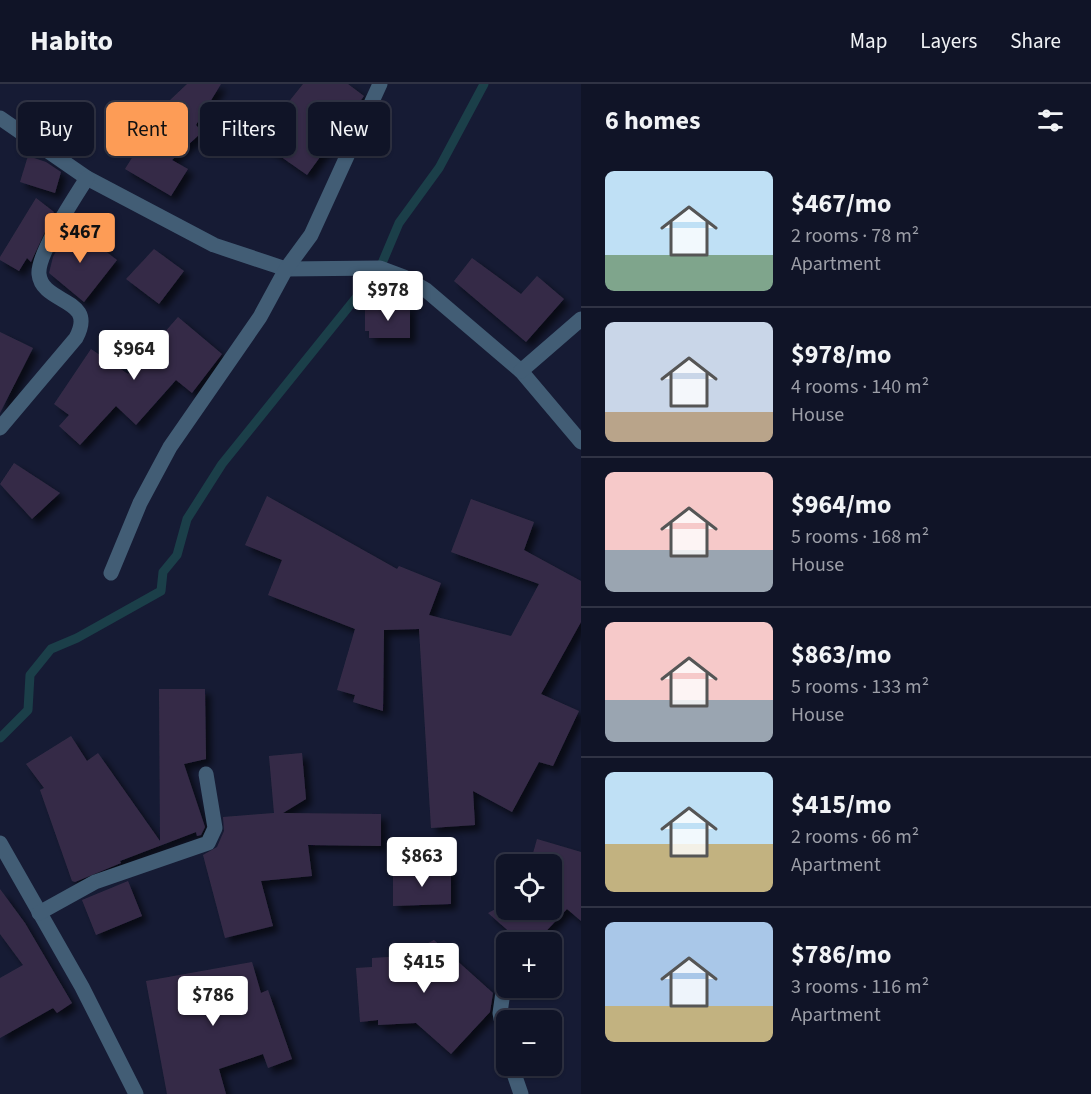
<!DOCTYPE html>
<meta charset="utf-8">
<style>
:root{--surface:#101427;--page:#1e2133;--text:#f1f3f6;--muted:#9c9ea7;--line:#303344;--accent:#fd9c56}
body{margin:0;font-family:"Source Sans 3",sans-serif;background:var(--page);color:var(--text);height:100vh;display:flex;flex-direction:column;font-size:22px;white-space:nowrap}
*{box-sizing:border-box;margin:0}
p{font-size:20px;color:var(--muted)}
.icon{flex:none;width:33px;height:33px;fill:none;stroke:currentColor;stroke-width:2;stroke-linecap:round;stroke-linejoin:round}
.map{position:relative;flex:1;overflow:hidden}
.drawer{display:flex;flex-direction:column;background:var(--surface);width:510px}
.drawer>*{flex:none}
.guide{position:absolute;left:18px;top:18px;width:472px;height:54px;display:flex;gap:12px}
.fabs{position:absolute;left:496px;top:770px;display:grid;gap:12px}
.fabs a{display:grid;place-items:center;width:66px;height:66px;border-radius:9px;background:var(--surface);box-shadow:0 2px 4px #0004,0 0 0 2px var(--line);font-size:30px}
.price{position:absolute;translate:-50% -51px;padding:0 14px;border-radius:6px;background:#fff;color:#222;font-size:20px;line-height:39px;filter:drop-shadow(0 2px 3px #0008)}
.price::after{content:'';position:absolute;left:50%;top:36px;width:18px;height:14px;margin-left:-9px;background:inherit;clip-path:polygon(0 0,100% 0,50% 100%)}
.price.on{background:var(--accent);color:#111}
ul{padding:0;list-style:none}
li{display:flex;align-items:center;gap:18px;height:150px;padding:0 24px}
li+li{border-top:2px solid var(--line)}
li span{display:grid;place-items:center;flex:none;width:168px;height:120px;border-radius:9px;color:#555}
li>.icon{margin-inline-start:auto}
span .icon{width:72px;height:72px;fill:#fffc;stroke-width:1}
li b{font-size:26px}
h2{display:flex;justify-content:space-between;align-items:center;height:72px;padding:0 24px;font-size:26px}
.chip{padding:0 21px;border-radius:9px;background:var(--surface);box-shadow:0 2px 4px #0004,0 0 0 2px var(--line);font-size:21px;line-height:54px}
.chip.on{background:var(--accent);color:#111}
header{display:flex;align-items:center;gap:36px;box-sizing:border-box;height:84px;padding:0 30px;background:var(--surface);border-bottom:2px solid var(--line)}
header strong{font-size:28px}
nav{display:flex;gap:33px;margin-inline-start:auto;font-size:21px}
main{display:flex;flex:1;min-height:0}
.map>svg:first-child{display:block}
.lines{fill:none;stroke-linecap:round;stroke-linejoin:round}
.stream{stroke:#1b3f49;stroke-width:9}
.building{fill:#362c47;filter:url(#shadow)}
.minor{stroke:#425d75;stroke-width:15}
</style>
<header>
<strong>Habito</strong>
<nav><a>Map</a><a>Layers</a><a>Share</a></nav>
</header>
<main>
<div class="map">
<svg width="581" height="1010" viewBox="0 0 581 1010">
<defs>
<filter id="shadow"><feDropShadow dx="5.5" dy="5.5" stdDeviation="3" flood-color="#0009"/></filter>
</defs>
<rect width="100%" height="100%" fill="#161b34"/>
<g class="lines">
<polyline class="stream" points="0,654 28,626 30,591 51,565 77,554 161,507 163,488 177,471 187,435 222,380 380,184 399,139 439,84 484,0"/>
</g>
<g class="building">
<polygon points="187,0 221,0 196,41 202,48 172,76 188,85 171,112 125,85 153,40 149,36"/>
<polygon points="303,0 348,0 364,12 307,91 257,56 277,29 279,30"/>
<polygon points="28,72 46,78 61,88 55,109 20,98"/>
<polygon points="36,114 54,128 31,178 27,174 19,187 0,176 0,173"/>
<polygon points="70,140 117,176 84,218 49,189 53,173"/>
<polygon points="154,165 184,187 159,220 126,195"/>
<polygon points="472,174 521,210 537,192 564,215 526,258 454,197"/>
<polygon points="365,222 410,222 410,254 369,254 369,247 365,247"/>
<polygon points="178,233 222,270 192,309 176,296 136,341 116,322 80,361 59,342 69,331 54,320 91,265 128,290"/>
<polygon points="0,248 33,264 0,329"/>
<polygon points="14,379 60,409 32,435 0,400"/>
<polygon points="267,412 397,485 399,482 441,499 429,531 511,552 539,500 451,468 471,415 534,438 524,466 581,497 581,538 541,610 579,627 553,682 539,678 512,728 473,707 475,741 431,744 419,545 384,546 383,627 353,618 355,611 337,606 355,545 268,511 282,476 245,461"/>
<polygon points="159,605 205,605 206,675 184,680 205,743 201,751 197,752 196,748 120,777 121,779 75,798 72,797 40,706 44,704 26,680 71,652 87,677 98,669 160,757"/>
<polygon points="302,669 306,715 283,729 381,730 381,762 308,761 312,792 261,797 273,842 225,854 203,771 217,763 224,747 223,733 274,729 269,672"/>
<polygon points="537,755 581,768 581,837 567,825 536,858 521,858 488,829 507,819 507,825 552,825 552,780 530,780"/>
<polygon points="451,785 451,820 393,822 393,787"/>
<polygon points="128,797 142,832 96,851 82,816"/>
<polygon points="0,805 25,839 72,919 57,929 53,924 0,954 0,894 23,881 0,850"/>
<polygon points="434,856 493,909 490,928 451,970 416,939 378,941 378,936 360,938 356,884 372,883 372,874 404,872"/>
<polygon points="252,878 261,909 268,906 292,975 268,984 263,970 219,985 226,1010 167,1010 146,897"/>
</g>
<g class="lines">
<g class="minor">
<polyline points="0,34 87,94 214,161 286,185 380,184 404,193 426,206 521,287 581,358"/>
<polyline points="521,287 581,235"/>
<path d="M 0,344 L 76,254 C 98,213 42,221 39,190 C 37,170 75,113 87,94"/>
<polyline points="111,489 140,419 170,363 260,233 286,185 311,151 380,0"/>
<polyline points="0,759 82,903 136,1010"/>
<polyline points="39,829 95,798 208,759 215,744 206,690"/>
<polyline points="507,880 500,929 507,966"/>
<polyline points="511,981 521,1010"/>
</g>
</g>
</svg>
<div class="fabs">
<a><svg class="icon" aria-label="locate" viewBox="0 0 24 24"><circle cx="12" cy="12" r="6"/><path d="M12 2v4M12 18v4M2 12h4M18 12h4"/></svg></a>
<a>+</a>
<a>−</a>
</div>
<b class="price on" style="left:80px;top:180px">$467</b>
<b class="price" style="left:388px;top:238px">$978</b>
<b class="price" style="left:134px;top:297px">$964</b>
<b class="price" style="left:422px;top:804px">$863</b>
<b class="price" style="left:424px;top:910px">$415</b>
<b class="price" style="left:213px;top:943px">$786</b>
<div class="guide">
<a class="chip">Buy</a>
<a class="chip on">Rent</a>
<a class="chip">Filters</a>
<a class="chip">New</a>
</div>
</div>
<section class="drawer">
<h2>6 homes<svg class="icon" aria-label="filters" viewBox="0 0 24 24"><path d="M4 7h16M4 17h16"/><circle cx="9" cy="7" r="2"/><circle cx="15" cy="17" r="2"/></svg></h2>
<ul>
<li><span style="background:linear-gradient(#bfe0f5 70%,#7fa58c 0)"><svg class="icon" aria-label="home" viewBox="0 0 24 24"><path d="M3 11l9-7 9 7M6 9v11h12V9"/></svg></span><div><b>$467/mo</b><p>2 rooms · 78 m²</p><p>Apartment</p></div></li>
<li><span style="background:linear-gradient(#c9d6e8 75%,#b9a48a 0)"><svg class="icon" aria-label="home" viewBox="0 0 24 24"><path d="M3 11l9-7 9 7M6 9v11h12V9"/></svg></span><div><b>$978/mo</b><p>4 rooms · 140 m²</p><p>House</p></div></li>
<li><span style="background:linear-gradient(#f6c9c9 65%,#9aa5b1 0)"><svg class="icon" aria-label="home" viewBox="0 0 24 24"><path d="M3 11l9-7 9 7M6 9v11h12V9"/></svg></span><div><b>$964/mo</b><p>5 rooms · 168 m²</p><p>House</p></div></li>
<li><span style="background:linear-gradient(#f6c9c9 65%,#9aa5b1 0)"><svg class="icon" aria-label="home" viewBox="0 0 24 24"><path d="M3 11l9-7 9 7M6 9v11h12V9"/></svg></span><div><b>$863/mo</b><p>5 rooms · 133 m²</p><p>House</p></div></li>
<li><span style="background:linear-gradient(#bfe0f5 60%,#c2b280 0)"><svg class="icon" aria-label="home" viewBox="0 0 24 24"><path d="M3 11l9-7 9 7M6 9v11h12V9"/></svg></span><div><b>$415/mo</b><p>2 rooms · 66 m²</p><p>Apartment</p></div></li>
<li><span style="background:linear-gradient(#a9c7e8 70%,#c2b280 0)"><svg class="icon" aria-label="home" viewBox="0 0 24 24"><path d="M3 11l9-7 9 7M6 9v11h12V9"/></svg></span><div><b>$786/mo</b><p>3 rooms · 116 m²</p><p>Apartment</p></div></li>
</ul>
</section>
</main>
